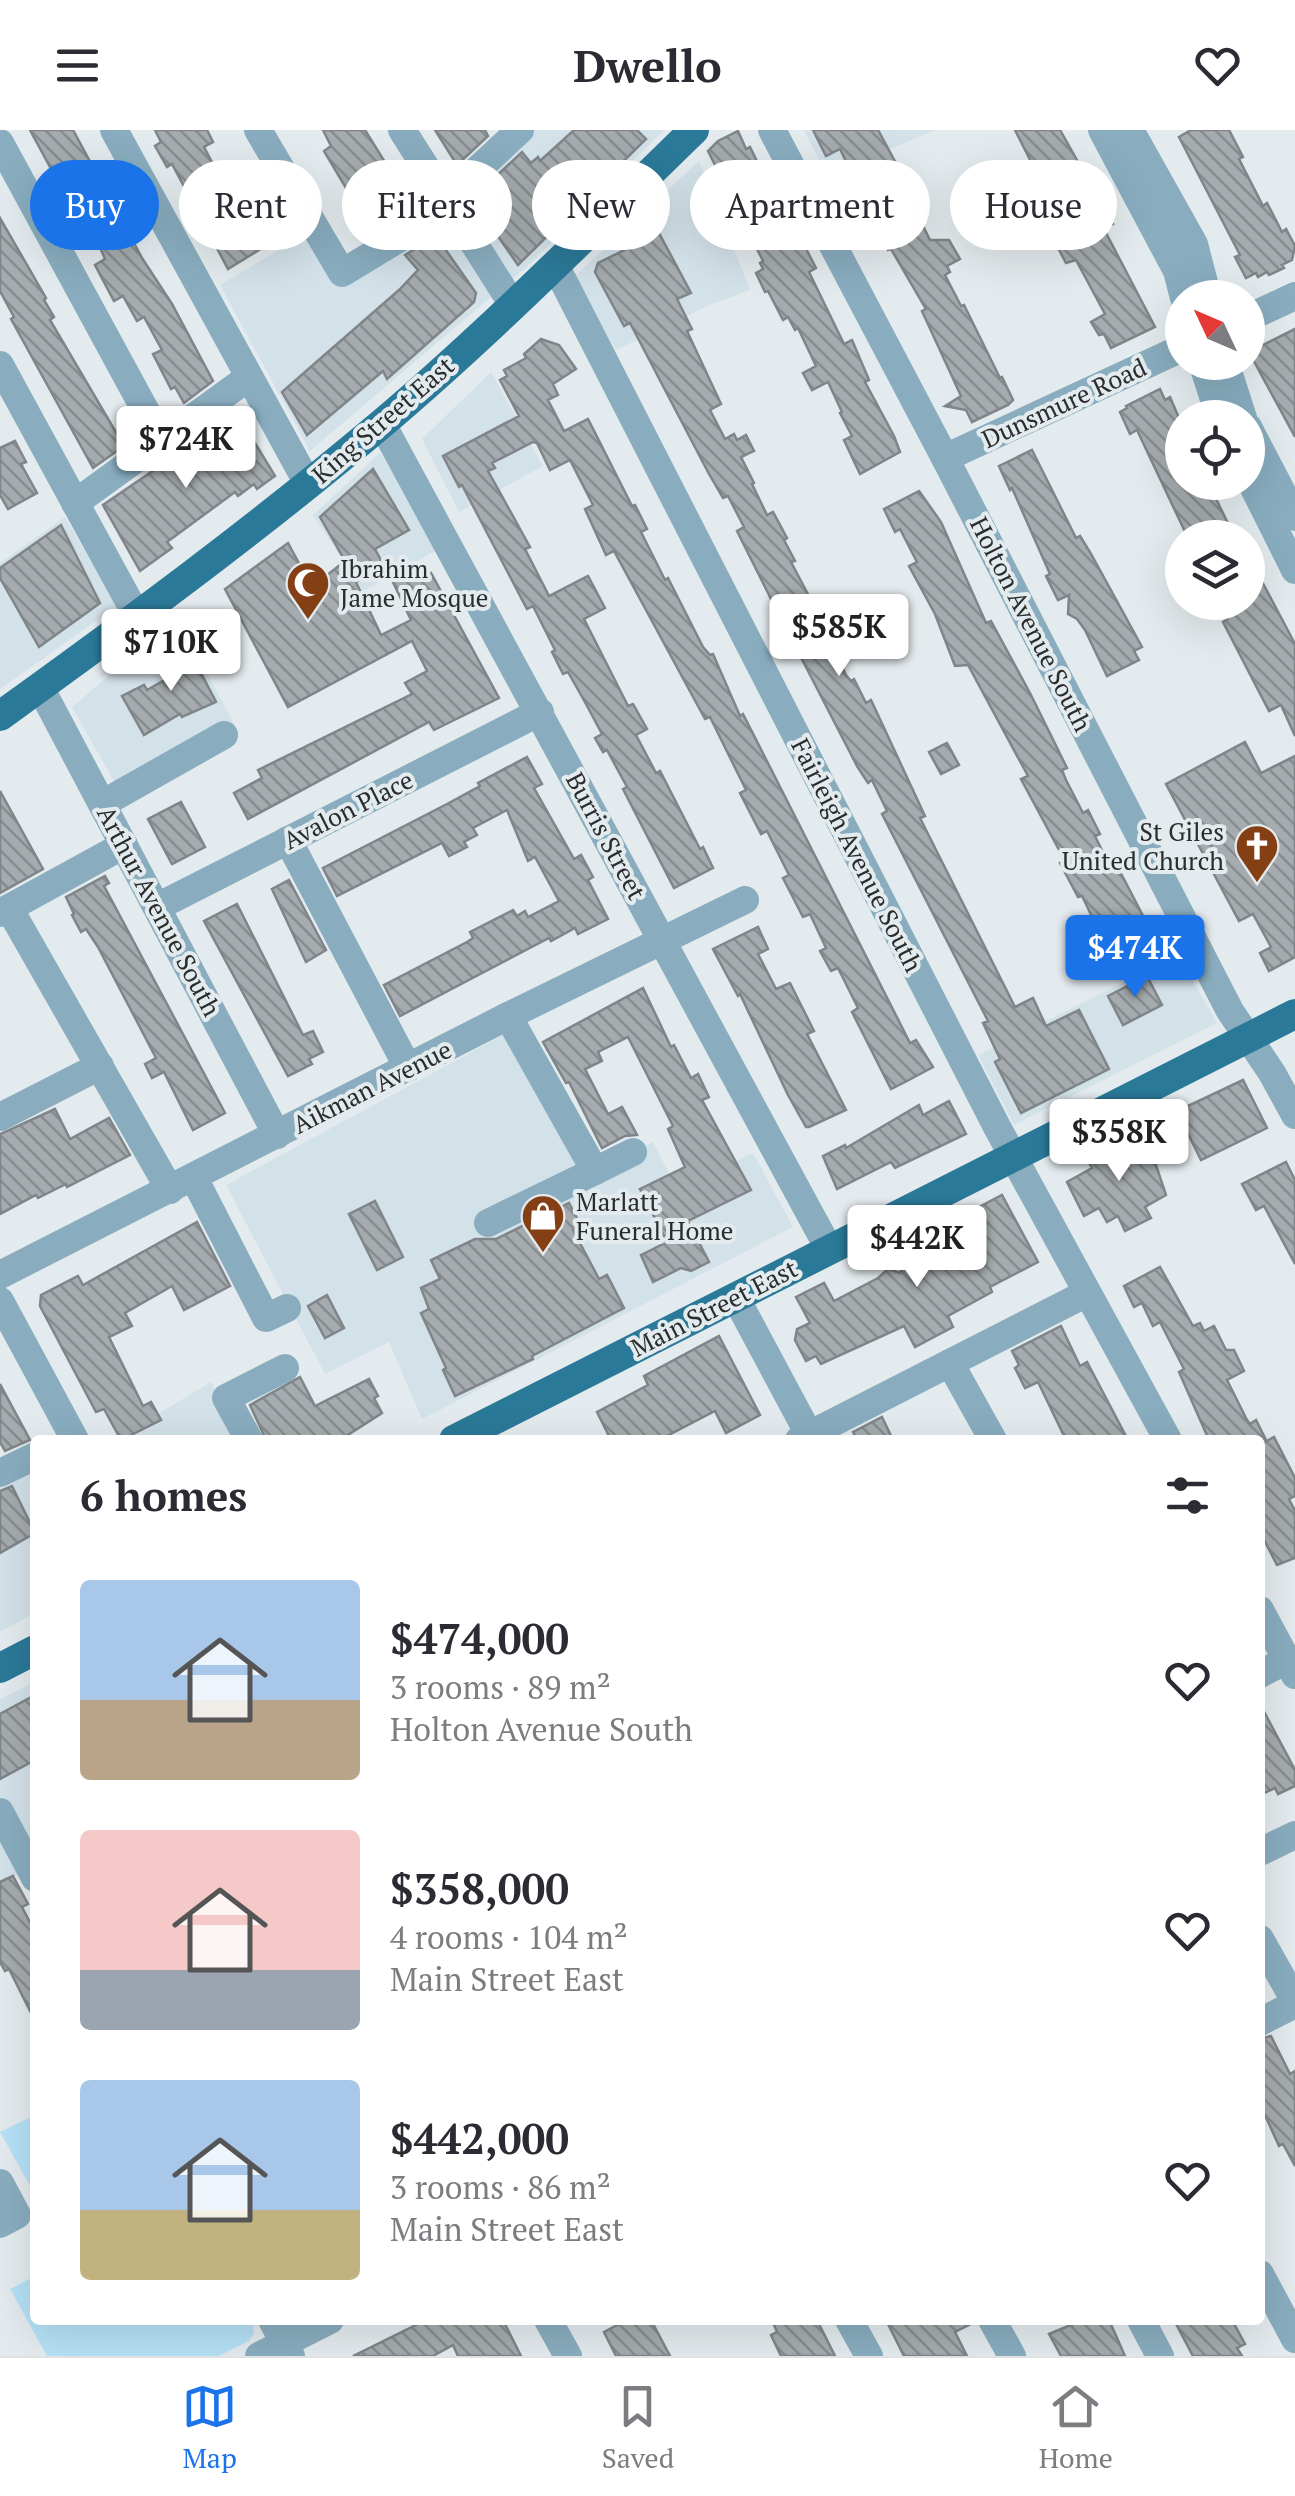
<!DOCTYPE html>
<meta charset="utf-8">
<style>
:root{--surface:#fff;--page:#f2f2f3;--text:#2b2b33;--muted:#7c7c81;--line:#e1e1e2;--accent:#1a73e8}
body{margin:0;font-family:"PT Serif",serif;background:var(--page);color:var(--text);height:100vh;display:flex;flex-direction:column;font-size:38px;white-space:nowrap}
*{box-sizing:border-box;margin:0}
p{font-size:32px;color:var(--muted)}
.icon{flex:none;width:55px;height:55px;fill:none;stroke:currentColor;stroke-width:2;stroke-linecap:round;stroke-linejoin:round}
.map{position:relative;flex:1;overflow:hidden}
.panel{position:absolute;left:30px;top:1305px;width:1235px;height:890px;display:flex;flex-direction:column;background:var(--surface);border-radius:10px;box-shadow:0 10px 40px #0002}
.panel>*{flex:none}
.hud{position:absolute;left:30px;top:30px;width:1235px;height:90px;display:flex;gap:20px}
.needle{width:65px;rotate:314deg}
.buttons{position:absolute;left:1165px;top:150px;display:grid;gap:20px}
.buttons a{display:grid;place-items:center;width:100px;height:100px;border-radius:50%;background:var(--surface);box-shadow:0 10px 40px #0002;font-size:50px}
.price{position:absolute;translate:-50% -85px;padding:0 22px;border-radius:10px;background:#fff;color:#222;font-size:32px;line-height:65px;filter:drop-shadow(0 2px 5px #0008)}
.price::after{content:'';position:absolute;left:50%;top:60px;width:30px;height:22px;margin-left:-15px;background:inherit;clip-path:polygon(0 0,100% 0,50% 100%)}
.price.on{background:var(--accent);color:#fff}
ul{padding:0;list-style:none}
li{display:flex;align-items:center;gap:30px;height:250px;padding:0 50px}
li span{display:grid;place-items:center;flex:none;width:280px;height:200px;border-radius:10px;color:#555}
li>.icon{margin-inline-start:auto}
span .icon{width:120px;height:120px;fill:#fffc;stroke-width:1}
li b{font-size:42px}
h2{display:flex;justify-content:space-between;align-items:center;height:120px;padding:0 50px;font-size:42px}
.pill{padding:0 35px;border-radius:45px;background:var(--surface);box-shadow:0 10px 40px #0002;font-size:35px;line-height:90px}
.pill.on{background:var(--accent);color:#fff}
header{display:flex;justify-content:space-between;align-items:center;height:130px;padding:0 50px;background:var(--surface);font-size:45px;font-weight:800}
.tabs{display:flex;justify-content:space-around;align-items:center;height:140px;border-top:2px solid var(--line);background:var(--surface);font-size:28px;color:var(--muted)}
.tabs a{display:grid;justify-items:center;gap:5px}
.tabs .on{color:var(--accent)}
.map>svg:first-child{display:block}
.built{fill:#d3e1e9}
.park{fill:#b5e1f6}
.building{fill:url(#building-back-hatch);stroke:#7f8588;stroke-width:2.5}
.lines{fill:none;stroke-linecap:round;stroke-linejoin:round}
.minor{stroke:#89adbf;stroke-width:28}
.major{stroke:#2b7998;stroke-width:30}
.labels{text-anchor:middle;stroke-width:8;stroke-linejoin:round;paint-order:stroke}
.street-label{font-size:25px;fill:#2a2d2e;stroke:#e4ebee}
.poi-label{font-size:25px;fill:#2a2d2e;stroke:#e4ebee;text-anchor:start}
</style>
<header><svg class="icon" aria-label="menu" viewBox="0 0 24 24"><path d="M4 6h16M4 12h16M4 18h16"/></svg>Dwello<svg class="icon" aria-label="heart" viewBox="0 0 24 24"><path d="M12 20l-8-8c-3-5 5-10 8-4 3-6 11-1 8 4z"/></svg></header>
<div class="map">
<svg width="1295" height="2226" viewBox="0 0 1295 2226">
<defs>
<pattern id="building-back-hatch" width="6" height="6" patternUnits="userSpaceOnUse" patternTransform="scale(2.5)"><rect width="6" height="6" fill="#a5abae"/><path d="M-1 5l2 2M0 0l6 6M5-1l2 2" fill="none" stroke="#878c8e"/></pattern>
</defs>
<rect width="100%" height="100%" fill="#e4ebee"/>
<g class="built">
<polygon points="512,0 664,0 531,133 310,321 220,155 316,98 351,148"/>
<polygon points="804,0 935,0 827,46"/>
<polygon points="699,31 750,160 712,174 616,220 573,148"/>
<polygon points="491,242 543,336 459,382 422,309"/>
<polygon points="380,323 439,419 363,461 313,385"/>
<polygon points="65,387 117,476 0,559 0,433"/>
<polygon points="177,488 239,603 119,660 72,577"/>
<polygon points="1178,825 1217,893 1014,995 978,925"/>
<polygon points="525,893 602,1037 653,1012 677,1059 753,1023 793,1097 422,1289 389,1212 325,1244 226,1055"/>
<polygon points="211,1252 241,1310 115,1310"/>
<polygon points="35,1333 35,1483 0,1502 0,1352"/>
<polygon points="35,1552 35,1711 15,1722 25,1741 0,1754 0,1569"/>
</g>
<g class="park">
<polygon points="35,1985 35,2065 0,2002"/>
<polygon points="35,2146 35,2190 252,2190 254,2203 249,2211 219,2226 47,2226 10,2159"/>
</g>
<g class="building">
<polygon points="30,0 73,0 142,128 172,174 213,251 184,273 175,257 171,259 153,224 162,220 144,187 137,191 123,166 114,171 95,135 105,129 102,122 75,72 70,74"/>
<polygon points="155,0 207,0 213,12 204,17 239,83 275,63 295,98 228,139 172,34 167,37 155,16 161,12"/>
<polygon points="323,0 365,0 414,79 385,96 360,56 349,63 324,21 331,16"/>
<polygon points="435,0 485,0 488,6 457,35"/>
<polygon points="574,0 637,0 646,9 518,135 472,69 522,22 531,33 538,27 540,31"/>
<polygon points="813,0 878,0 911,61 907,63 930,110 949,110 960,129 947,136 950,142 945,145 961,176 964,175 1000,248 1002,247 1013,270 1008,275 972,292 966,280 945,276 961,266 922,181 926,179 891,119 888,120 880,104 875,106 867,90 865,91 847,53 855,50 840,19 826,26"/>
<polygon points="1015,0 1060,0 1113,94 1104,99 1155,197 1111,218 1104,204 1099,205 1091,192 1105,184 1076,130 1066,133 1050,103 1063,95"/>
<polygon points="1191,0 1229,0 1243,27 1239,29 1263,76 1267,73 1282,102 1286,99 1295,116 1292,130 1282,135 1284,138 1269,145 1267,142 1258,147 1256,143 1246,148 1235,127 1240,125 1179,7"/>
<polygon points="738,1 746,19 750,17 797,114 802,111 816,138 809,142 844,214 852,210 869,250 865,252 894,306 900,322 860,344 844,310 852,306 840,283 842,282 828,252 812,260 803,243 816,236 798,198 795,200 788,187 783,190 768,161 765,162 756,143 763,139 760,133 763,131 708,21 718,11"/>
<polygon points="0,88 46,168 44,170 54,187 50,190 124,316 93,338 11,189 14,187 0,161"/>
<polygon points="659,103 691,163 677,169 692,199 687,201 721,274 710,280 725,309 734,304 737,310 746,305 754,321 741,327 754,353 752,354 767,385 773,382 787,408 784,410 795,431 791,432 810,468 815,466 838,509 831,513 846,545 851,551 854,549 866,573 871,570 925,686 920,688 1015,877 1033,868 1046,896 1079,880 1109,939 1021,983 995,932 1000,929 983,893 988,891 882,684 887,681 872,650 868,653 857,636 775,477 737,401 744,397 728,366 723,368 709,344 630,193 624,196 595,142 598,133"/>
<polygon points="436,106 476,163 474,172 387,249 383,241 307,305 282,262 399,160 418,140 405,125"/>
<polygon points="1295,199 1295,307 1249,222"/>
<polygon points="541,209 559,215 576,239 553,254 558,265 548,270 564,301 588,289 632,376 635,375 647,399 641,402 665,450 668,448 703,517 710,525 713,524 740,586 743,584 910,913 916,910 933,937 907,951 891,959 852,882 858,878 838,838 831,841 820,821 826,818 810,784 803,787 783,748 789,745 767,701 761,704 740,663 746,660 710,587 705,589 614,421 606,425 585,379 593,375 570,330 550,340 537,313 533,312 492,333 495,338 488,341 530,417 525,419 549,466 588,446 605,478 584,489 628,576 633,574 647,599 636,605 656,643 660,641 700,719 703,717 713,738 674,758 623,659 627,657 607,620 603,622 595,608 602,604 586,574 568,542 563,544 552,522 555,520 533,476 527,479 462,355 459,357 443,326 519,286 500,250 507,246 504,240 526,228 524,224"/>
<polygon points="1160,259 1165,270 1170,267 1182,295 1182,352 1208,352 1235,408 1188,408 1137,300 1130,304 1120,282 1127,278 1126,276"/>
<polygon points="238,285 275,346 257,359 254,354 238,366 235,362 167,412 172,418 140,441 103,375 185,319 189,324"/>
<polygon points="15,311 26,332 21,334 37,363 8,379 0,365 0,318"/>
<polygon points="1032,320 1076,408 1080,406 1091,424 1142,517 1134,521 1139,530 1107,546 1085,500 1077,489 1068,484 1069,465 1058,470 1046,446 1050,444 1012,358 1010,360 999,336"/>
<polygon points="373,339 409,400 375,419 384,436 356,452 381,505 411,490 392,450 418,437 423,447 431,443 499,568 434,600 429,592 248,689 234,663 262,648 258,640 412,564 405,553 427,541 412,511 288,577 225,459 288,413 312,457 345,431 320,387"/>
<polygon points="919,361 941,392 986,493 991,491 1031,565 1067,638 1062,640 1066,650 1083,683 1088,680 1100,704 1095,706 1110,737 1116,734 1152,803 1163,829 1131,845 1105,793 1097,797 1082,766 1078,767 1060,733 1065,731 1021,649 1028,646 968,535 955,536 935,484 909,436 917,432 900,399 895,402 884,379"/>
<polygon points="61,395 100,473 39,517 0,448 0,438"/>
<polygon points="1248,425 1295,514 1295,606 1281,575 1269,581 1223,492 1228,489 1220,472 1248,472"/>
<polygon points="187,516 216,572 182,587 180,584 144,605 122,566 144,555 147,560 175,544 166,527"/>
<polygon points="1245,612 1261,643 1295,626 1295,827 1269,841 1260,823 1271,817 1253,784 1239,791 1166,654"/>
<polygon points="947,613 959,635 941,644 929,622"/>
<polygon points="527,627 542,654 534,658 574,729 581,725 593,747 588,750 608,789 578,804 575,798 551,811 549,808 400,886 384,855 467,812 473,808 470,802 513,780 517,786 525,781 528,787 559,771 535,727 528,731 507,680 473,698 477,705 464,712 467,717 449,726 442,713 337,766 323,738 447,674 480,656 478,653"/>
<polygon points="0,661 43,739 0,763"/>
<polygon points="181,672 205,717 172,734 148,689"/>
<polygon points="105,746 109,753 104,756 225,983 193,1000 164,942 152,948 145,934 156,928 98,817 86,799 81,802 72,785 74,784 66,767"/>
<polygon points="289,750 326,820 306,832 272,759"/>
<polygon points="237,774 303,905 313,901 323,922 309,929 312,934 288,946 204,791"/>
<polygon points="758,797 768,819 758,824 776,859 790,853 814,901 807,904 846,980 809,997 806,997 788,965 740,864 738,866 713,819"/>
<polygon points="1147,846 1162,875 1123,895 1108,866"/>
<polygon points="643,858 671,917 674,915 691,948 698,944 709,967 702,970 751,1060 688,1091 709,1132 691,1141 681,1138 653,1152 641,1125 667,1112 640,1059 685,1037 668,999 673,996 628,907 598,922 602,931 585,939 608,984 622,977 637,1005 625,1006 602,1018 569,952 566,953 543,912"/>
<polygon points="1243,950 1267,998 1201,1030 1177,981"/>
<polygon points="949,971 966,1004 895,1038 891,1032 837,1059 823,1026 845,1015 846,1018 919,975 923,985"/>
<polygon points="55,979 70,1009 109,988 130,1025 67,1057 66,1054 38,1068 36,1065 0,1084 0,1004"/>
<polygon points="1110,1010 1118,1026 1142,1013 1154,1029 1166,1065 1145,1077 1151,1088 1125,1101 1118,1086 1107,1092 1099,1078 1084,1086 1067,1052 1092,1038 1084,1024"/>
<polygon points="1286,1032 1295,1050 1295,1134 1264,1076 1256,1080 1242,1054"/>
<polygon points="1002,1065 1038,1132 990,1157 992,1162 948,1186 953,1197 915,1217 904,1196 821,1234 816,1226 806,1231 795,1210 797,1199 810,1193 796,1167 824,1153 834,1171 878,1148 888,1139 900,1143 904,1131 939,1113 942,1118 987,1093 979,1077"/>
<polygon points="375,1071 403,1127 377,1140 349,1084"/>
<polygon points="569,1073 581,1096 573,1100 599,1149 607,1145 624,1178 532,1226 533,1229 455,1266 443,1240 446,1238 421,1183 429,1179 421,1158 440,1149 431,1130 475,1109 496,1109"/>
<polygon points="197,1092 230,1156 184,1180 172,1156 125,1183 132,1196 109,1207 143,1276 151,1272 161,1290 121,1310 104,1279 96,1282 40,1176 41,1165 78,1146 83,1155"/>
<polygon points="1160,1137 1193,1196 1200,1193 1204,1201 1214,1196 1226,1220 1234,1220 1244,1241 1227,1250 1247,1290 1250,1294 1256,1290 1266,1310 1209,1310 1179,1242 1184,1239 1160,1192 1153,1196 1142,1173 1134,1177 1124,1156"/>
<polygon points="327,1165 344,1198 325,1208 308,1176"/>
<polygon points="1061,1196 1080,1236 1087,1232 1128,1310 1066,1310 1038,1252 1025,1258 1015,1238 1019,1235 1012,1221"/>
<polygon points="719,1206 760,1285 726,1303 715,1281 659,1310 611,1310 597,1282 648,1255 644,1246"/>
<polygon points="300,1247 315,1276 369,1249 378,1266 374,1268 382,1283 340,1310 266,1310 250,1275"/>
<polygon points="0,1254 30,1310 5,1321 0,1312"/>
<polygon points="882,1287 893,1310 857,1310 853,1302"/>
<polygon points="1274,1307 1295,1348 1295,1366 1289,1369 1295,1381 1295,1428 1277,1435 1260,1402 1260,1315"/>
<polygon points="12,1356 35,1403 0,1423 0,1361"/>
<polygon points="35,1565 35,1630 0,1649 0,1584"/>
<polygon points="1260,1574 1295,1640 1295,1656 1278,1664 1275,1658 1260,1665"/>
<polygon points="13,1746 28,1774 22,1777 35,1802 35,1891 9,1839 5,1841 0,1832 0,1752"/>
<polygon points="1271,1906 1290,1944 1295,1941 1295,2036 1283,2014 1279,2016 1260,1974 1260,1909"/>
<polygon points="426,2190 503,2190 521,2226 458,2226 453,2215 433,2226 353,2226"/>
<polygon points="627,2190 651,2190 670,2226 616,2226 604,2202"/>
<polygon points="772,2190 817,2190 835,2226 781,2226 771,2205 777,2202"/>
<polygon points="886,2190 975,2190 975,2192 955,2202 967,2226 904,2226"/>
<polygon points="1083,2190 1109,2190 1125,2226 1061,2226 1049,2204"/>
<polygon points="1174,2190 1232,2190 1245,2214 1237,2218 1242,2226 1193,2226"/>
</g>
<g class="lines">
<g class="minor">
<polyline points="114,0 308,354"/>
<polyline points="258,0 342,143 451,77"/>
<polyline points="402,0 513,175"/>
<polyline points="772,0 945,328 1230,881 1272,943 1295,985"/>
<polyline points="1102,0 1177,141 1184,168"/>
<polyline points="1130,0 1194,114 1208,168"/>
<polyline points="0,13 162,311"/>
<polyline points="446,69 520,0"/>
<polyline points="555,135 997,997 1168,1310"/>
<polyline points="1248,188 1295,166"/>
<polyline points="1202,232 1220,288"/>
<polyline points="1225,232 1243,288"/>
<polyline points="0,235 137,486"/>
<polyline points="382,294 829,1119"/>
<polyline points="1248,297 1295,387"/>
<polyline points="945,328 1182,218"/>
<polyline points="1248,346 1295,440"/>
<polyline points="75,373 249,247"/>
<polyline points="40,557 277,1005"/>
<polyline points="102,674 224,605"/>
<polyline points="288,710 408,938"/>
<polyline points="157,777 540,582"/>
<polyline points="9,778 170,1060"/>
<polyline points="0,783 124,715"/>
<polyline points="0,987 100,936"/>
<polyline points="595,1041 633,1022"/>
<polyline points="194,1048 266,1188 287,1178"/>
<polyline points="488,1093 595,1041 508,886"/>
<polyline points="0,1145 508,886 745,770"/>
<polyline points="736,1168 812,1310"/>
<polyline points="0,1171 75,1310"/>
<polyline points="950,1233 993,1310"/>
<polyline points="249,1310 226,1268 285,1238"/>
<polyline points="799,1310 1087,1163"/>
<polyline points="0,1343 35,1326"/>
<polyline points="1260,1480 1295,1545"/>
<polyline points="1260,1544 1287,1530"/>
<polyline points="0,1682 35,1748"/>
<polyline points="1260,1722 1295,1705"/>
<polyline points="1260,1809 1295,1871"/>
<polyline points="1260,1892 1295,1874"/>
<polyline points="0,2053 17,2085 0,2094"/>
<polyline points="1260,2144 1295,2209"/>
<polyline points="272,2190 291,2226"/>
<polyline points="548,2190 568,2226"/>
<polyline points="849,2190 869,2226"/>
<polyline points="992,2190 1012,2226"/>
<polyline points="1141,2190 1160,2226"/>
<polyline points="259,2226 330,2190"/>
</g>
<g class="major">
<path d="M 0,586 C 129,493 258,398 379,296 C 489,203 591,100 694,0"/>
<polyline points="454,1310 1295,884"/>
<polyline points="0,1538 35,1520"/>
</g>
</g>
<defs>
<g id="mosque-pin" transform="scale(2.25)"><path d="M0 17L-7.5 6A9.5 9.5 0 1 1 7.5 6Z" fill="#844014" stroke="#e4ebee"/><path d="M3.5-4.9A6 6 0 1 0 3.5 4.9A5 5 0 1 1 3.5-4.9Z" fill="#fff"/></g>
<g id="church-pin" transform="scale(2.25)"><path d="M0 17L-7.5 6A9.5 9.5 0 1 1 7.5 6Z" fill="#844014" stroke="#e4ebee"/><path d="M-1.2-6h2.4v3.5h3.3v2.4h-3.3V6h-2.4V-.1h-3.3v-2.4h3.3Z" fill="#fff"/></g>
<g id="shop-pin" transform="scale(2.25)"><path d="M0 17L-7.5 6A9.5 9.5 0 1 1 7.5 6Z" fill="#844014" stroke="#e4ebee"/><path d="M-5-2.5h2.3a2.7 3.5 0 0 1 5.4 0H5L5.5 6h-11ZM-1.5-2.5h3a1.5 2.3 0 0 0-3 0Z" fill="#fff"/></g>
</defs>
<g fill-rule="evenodd">
<use href="#mosque-pin" x="308" y="453"/>
<use href="#church-pin" x="1257" y="716"/>
<use href="#shop-pin" x="543" y="1086"/>
</g>
<g class="labels">
<g class="street-label">
<text transform="translate(1064 273) rotate(-25)" y="9">Dunsmure Road</text>
<text transform="translate(383 290) rotate(-41)" y="9">King Street East</text>
<text transform="translate(1031 494) rotate(63)" y="9">Holton Avenue South</text>
<text transform="translate(348 680) rotate(-27)" y="9">Avalon Place</text>
<text transform="translate(606 706) rotate(62)" y="9">Burris Street</text>
<text transform="translate(857 725) rotate(63)" y="9">Fairleigh Avenue South</text>
<text transform="translate(159 781) rotate(62)" y="9">Arthur Avenue South</text>
<text transform="translate(372 957) rotate(-27)" y="9">Aikman Avenue</text>
<text transform="translate(714 1178) rotate(-27)" y="9">Main Street East</text>
</g>
<g class="poi-label">
<text x="340" y="448">Ibrahim<tspan x="340" dy="29">Jame Mosque</tspan></text>
<text x="1224" y="711" text-anchor="end">St Giles<tspan x="1224" dy="29">United Church</tspan></text>
<text x="576" y="1081">Marlatt<tspan x="576" dy="29">Funeral Home</tspan></text>
</g>
</g>
</svg>
<div class="buttons">
<a><svg class="needle" viewBox="-14 -14 28 28"><path d="M0-13l5 13h-10z" fill="#e53935"/><path d="M0 13l5-13h-10z" fill="#7c7c81"/></svg></a>
<a><svg class="icon" aria-label="locate" viewBox="0 0 24 24"><circle cx="12" cy="12" r="6"/><path d="M12 2v4M12 18v4M2 12h4M18 12h4"/></svg></a>
<a><svg class="icon" aria-label="layers" viewBox="0 0 24 24"><path d="M12 4l9 5-9 5-9-5zM3 14l9 5 9-5"/></svg></a>
</div>
<b class="price" style="left:186px;top:361px">$724K</b>
<b class="price" style="left:839px;top:549px">$585K</b>
<b class="price" style="left:171px;top:564px">$710K</b>
<b class="price on" style="left:1135px;top:870px">$474K</b>
<b class="price" style="left:1119px;top:1054px">$358K</b>
<b class="price" style="left:917px;top:1160px">$442K</b>
<div class="hud">
<a class="pill on">Buy</a>
<a class="pill">Rent</a>
<a class="pill">Filters</a>
<a class="pill">New</a>
<a class="pill">Apartment</a>
<a class="pill">House</a>
</div>
<section class="panel">
<h2>6 homes<svg class="icon" aria-label="filters" viewBox="0 0 24 24"><path d="M4 7h16M4 17h16"/><circle cx="9" cy="7" r="2"/><circle cx="15" cy="17" r="2"/></svg></h2>
<ul>
<li><span style="background:linear-gradient(#a9c7e8 60%,#b9a48a 0)"><svg class="icon" aria-label="home" viewBox="0 0 24 24"><path d="M3 11l9-7 9 7M6 9v11h12V9"/></svg></span><div><b>$474,000</b><p>3 rooms · 89 m²</p><p>Holton Avenue South</p></div><svg class="icon" aria-label="heart" viewBox="0 0 24 24"><path d="M12 20l-8-8c-3-5 5-10 8-4 3-6 11-1 8 4z"/></svg></li>
<li><span style="background:linear-gradient(#f6c9c9 70%,#9aa5b1 0)"><svg class="icon" aria-label="home" viewBox="0 0 24 24"><path d="M3 11l9-7 9 7M6 9v11h12V9"/></svg></span><div><b>$358,000</b><p>4 rooms · 104 m²</p><p>Main Street East</p></div><svg class="icon" aria-label="heart" viewBox="0 0 24 24"><path d="M12 20l-8-8c-3-5 5-10 8-4 3-6 11-1 8 4z"/></svg></li>
<li><span style="background:linear-gradient(#a9c7e8 65%,#c2b280 0)"><svg class="icon" aria-label="home" viewBox="0 0 24 24"><path d="M3 11l9-7 9 7M6 9v11h12V9"/></svg></span><div><b>$442,000</b><p>3 rooms · 86 m²</p><p>Main Street East</p></div><svg class="icon" aria-label="heart" viewBox="0 0 24 24"><path d="M12 20l-8-8c-3-5 5-10 8-4 3-6 11-1 8 4z"/></svg></li>
</ul>
</section>
</div>
<nav class="tabs">
<a class="on"><svg class="icon" aria-label="map" viewBox="0 0 24 24"><path d="M3 6l6-2 6 2 6-2v14l-6 2-6-2-6 2zM9 4v14M15 6v14"/></svg>Map</a>
<a><svg class="icon" aria-label="saved" viewBox="0 0 24 24"><path d="M7 4h10v16l-5-4-5 4z"/></svg>Saved</a>
<a><svg class="icon" aria-label="home" viewBox="0 0 24 24"><path d="M3 11l9-7 9 7M6 9v11h12V9"/></svg>Home</a>
</nav>
